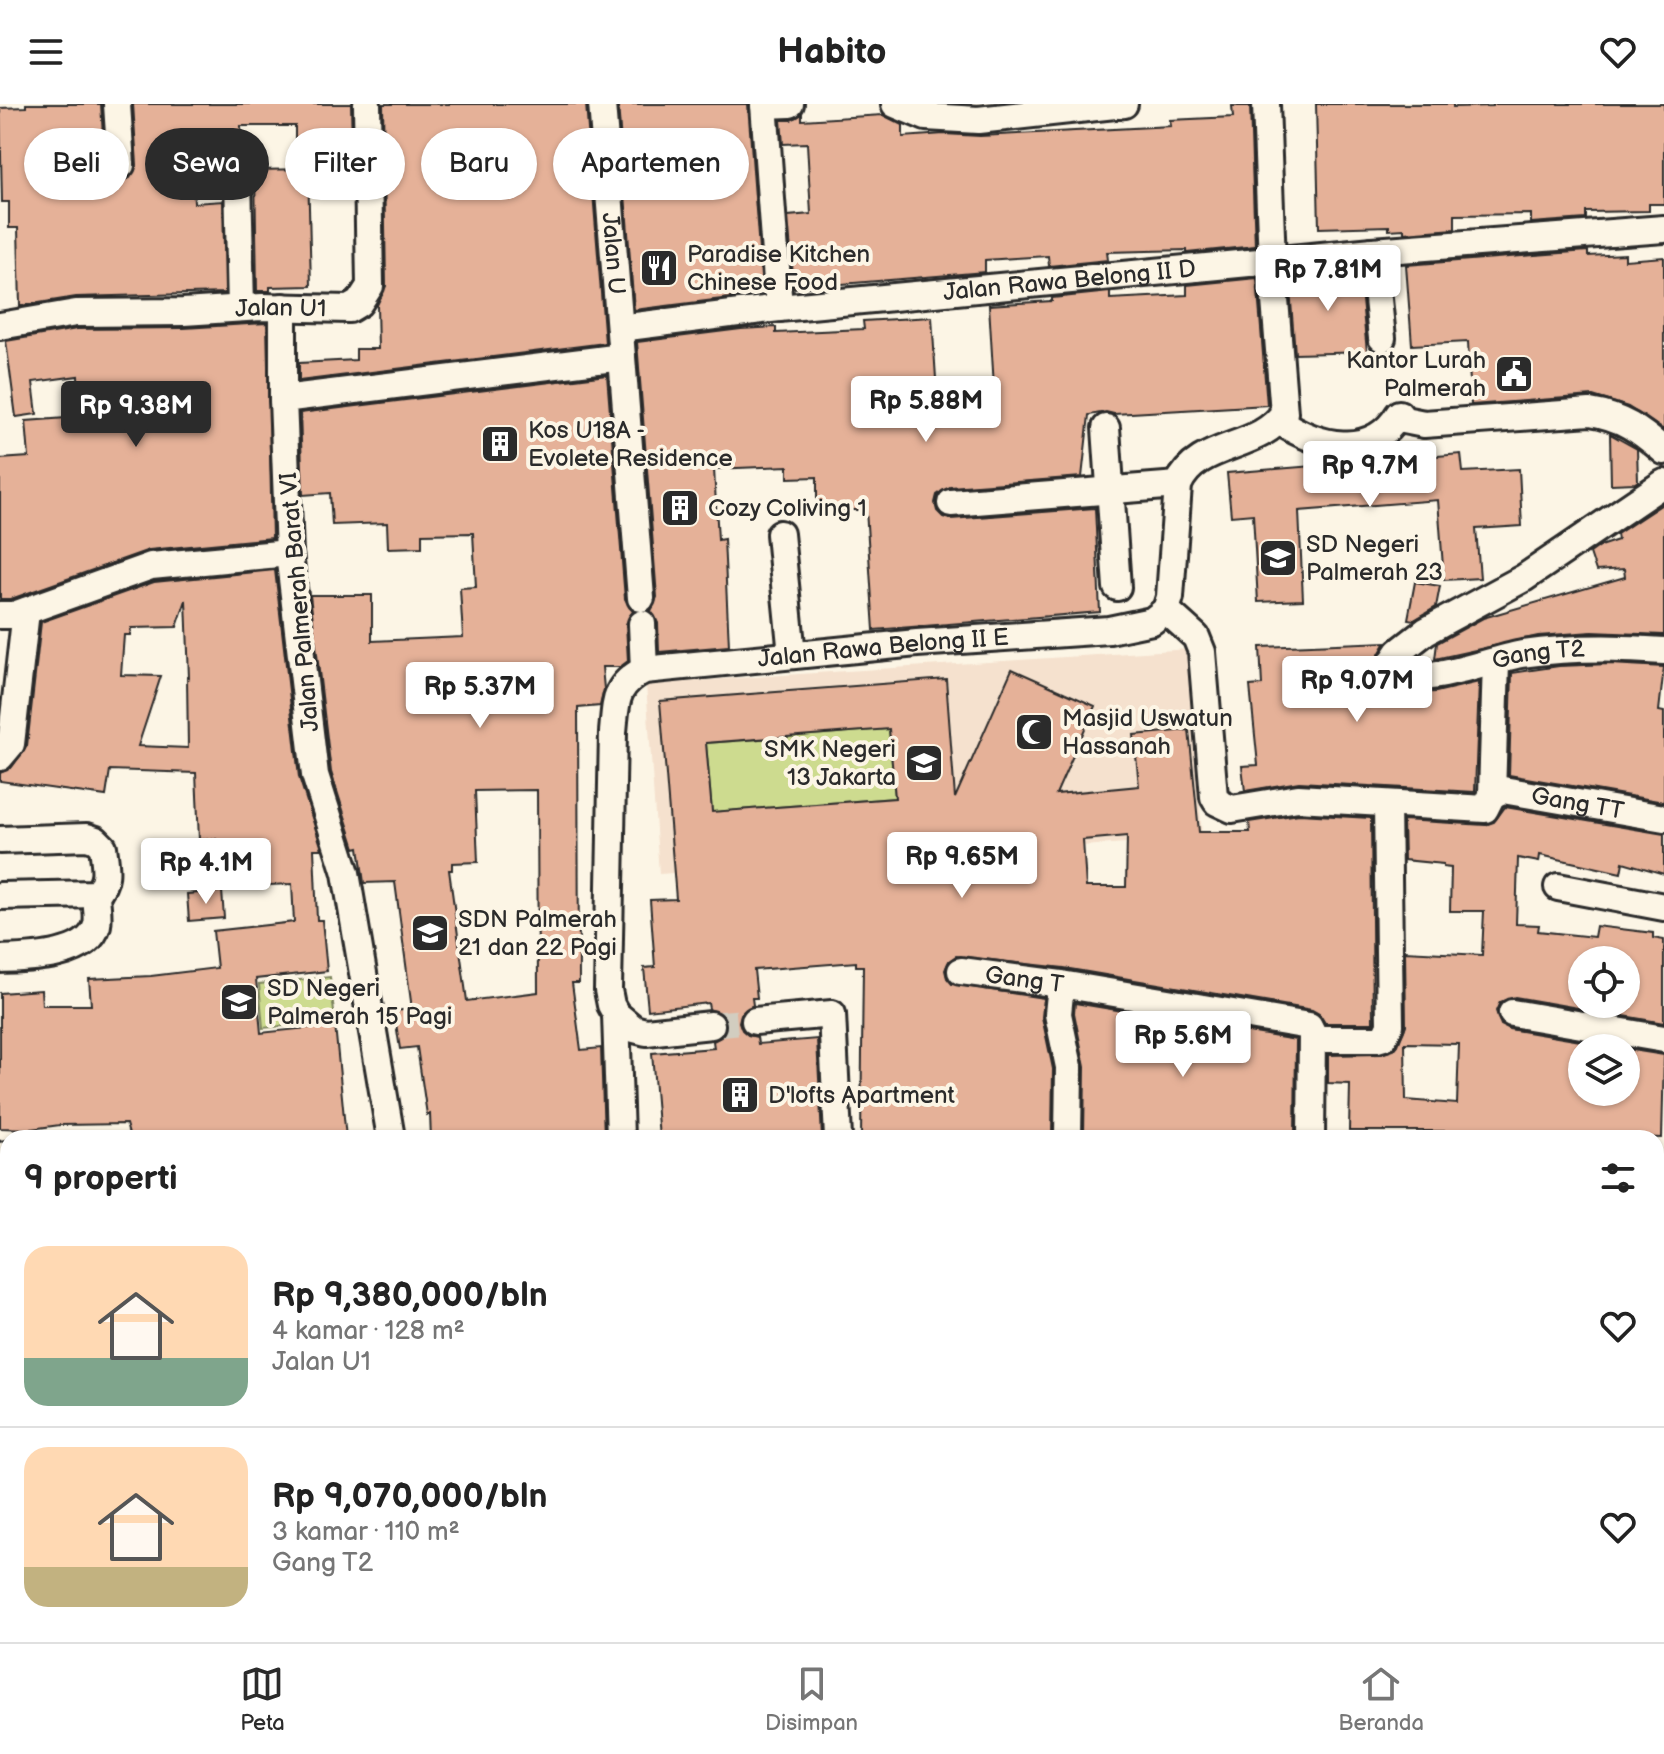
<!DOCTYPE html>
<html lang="id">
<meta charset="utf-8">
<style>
:root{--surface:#fff;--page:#f2f2f2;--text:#222;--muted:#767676;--line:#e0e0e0;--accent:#2b2b2b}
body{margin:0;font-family:"Balsamiq Sans",sans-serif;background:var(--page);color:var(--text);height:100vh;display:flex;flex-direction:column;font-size:30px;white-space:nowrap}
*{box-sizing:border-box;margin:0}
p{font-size:26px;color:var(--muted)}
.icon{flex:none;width:44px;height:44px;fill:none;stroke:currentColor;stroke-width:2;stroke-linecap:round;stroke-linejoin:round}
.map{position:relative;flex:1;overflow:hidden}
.side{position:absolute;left:0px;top:1026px;width:1664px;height:512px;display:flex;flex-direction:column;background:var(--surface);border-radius:24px 24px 0 0;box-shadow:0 2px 6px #0004}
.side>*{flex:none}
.top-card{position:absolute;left:24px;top:24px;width:800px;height:72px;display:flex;gap:16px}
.buttons{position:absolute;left:1568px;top:842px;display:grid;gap:16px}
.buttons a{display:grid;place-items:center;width:72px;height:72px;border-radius:50%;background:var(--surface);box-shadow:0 2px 6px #0004;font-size:40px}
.price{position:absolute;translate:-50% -68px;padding:0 18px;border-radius:8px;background:#fff;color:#222;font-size:26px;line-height:52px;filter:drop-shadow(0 2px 4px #0008)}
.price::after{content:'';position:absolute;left:50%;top:48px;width:24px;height:18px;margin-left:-12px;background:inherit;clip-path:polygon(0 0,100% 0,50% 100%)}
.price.selected{background:var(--accent);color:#fff}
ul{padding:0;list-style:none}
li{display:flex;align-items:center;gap:24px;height:200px;padding:0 24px}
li+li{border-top:2px solid var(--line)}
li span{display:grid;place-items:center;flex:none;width:224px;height:160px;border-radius:24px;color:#555}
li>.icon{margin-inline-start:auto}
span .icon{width:96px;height:96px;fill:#fffc;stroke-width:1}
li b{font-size:34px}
h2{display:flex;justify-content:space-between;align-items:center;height:96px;padding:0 24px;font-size:34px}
.chip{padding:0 28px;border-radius:36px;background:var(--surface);box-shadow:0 2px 6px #0004;font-size:28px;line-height:72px}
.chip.selected{background:var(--accent);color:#fff}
header{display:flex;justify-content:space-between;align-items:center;height:104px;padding:0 24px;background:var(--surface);font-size:36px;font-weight:600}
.tabs{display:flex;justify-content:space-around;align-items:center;height:112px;border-top:2px solid var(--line);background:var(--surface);font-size:22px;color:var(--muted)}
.tabs a{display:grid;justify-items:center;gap:4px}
.tabs .selected{color:var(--accent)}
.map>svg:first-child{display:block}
.built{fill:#f5e1ce}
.pitch{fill:#cddb8f;stroke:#7c835d;stroke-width:2}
.building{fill:#e5b198;stroke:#2b2b2b;stroke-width:2;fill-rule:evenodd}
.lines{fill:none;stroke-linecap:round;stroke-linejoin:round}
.minor-tunnel{stroke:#d2cdc0;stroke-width:26;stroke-dasharray:26 13;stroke-linecap:butt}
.minor-casing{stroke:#2b2b2b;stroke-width:32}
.minor{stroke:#fcf5e5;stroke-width:26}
.labels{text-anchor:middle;stroke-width:8;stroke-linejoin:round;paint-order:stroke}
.poi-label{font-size:24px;fill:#2b2b2b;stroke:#fcf5e5;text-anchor:start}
.street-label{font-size:24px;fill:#2b2b2b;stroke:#fcf5e5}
</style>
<header><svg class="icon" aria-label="menu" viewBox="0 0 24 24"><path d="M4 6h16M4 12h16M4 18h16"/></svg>Habito<svg class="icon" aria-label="heart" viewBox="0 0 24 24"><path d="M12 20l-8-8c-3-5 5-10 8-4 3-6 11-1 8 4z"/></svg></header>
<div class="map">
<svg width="1664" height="1538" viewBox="0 0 1664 1538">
<rect width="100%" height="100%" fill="#fcf5e5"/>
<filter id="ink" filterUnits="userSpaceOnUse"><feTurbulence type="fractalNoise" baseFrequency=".0125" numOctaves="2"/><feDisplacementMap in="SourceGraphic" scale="16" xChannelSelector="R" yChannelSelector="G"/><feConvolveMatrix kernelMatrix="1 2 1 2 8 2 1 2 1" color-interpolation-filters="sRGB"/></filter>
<g filter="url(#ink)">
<polygon class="built" points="1190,545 1202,734 659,770 646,580"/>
<g class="pitch">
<polygon points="889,625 895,694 712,708 706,639"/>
<polygon points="330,873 335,917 263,924 259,880"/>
</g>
<g class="building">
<polygon points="26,0 101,0 105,63 113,75 121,77 130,74 137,61 133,0 351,0 352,41 324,41 325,47 295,48 295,22 241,22 242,55 192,58 194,99 223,97 225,189 76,193 20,202 18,124 9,124 9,98 2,98 0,4 26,3"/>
<polygon points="383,0 586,0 605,239 299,277 299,259 356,256 356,245 378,245 377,201 386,182"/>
<polygon points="618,0 748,0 762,186 738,188 738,193 634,206"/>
<polygon points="1316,0 1453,0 1453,3 1493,2 1493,0 1664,0 1664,100 1649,100 1649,107 1586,108 1586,115 1531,119 1531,110 1455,111 1455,125 1404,129 1404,125 1389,126 1389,122 1319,124"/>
<polygon points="1232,2 1250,2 1255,142 1187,149 1187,146 1107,148 1108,156 1049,162 1048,152 985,156 985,168 794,184 788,112 811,110 807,39 783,40 781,16 791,16 802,10 802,16 883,11 903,21 903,33 944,30 980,32 1171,22 1170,16 1233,13"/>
<polygon points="308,65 311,182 270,183 270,187 257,187 255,66"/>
<polygon points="1588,147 1588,152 1625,150 1625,156 1664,153 1664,326 1628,303 1593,292 1471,301 1468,238 1412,241 1406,161"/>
<polygon points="1359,165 1367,248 1295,250 1289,171"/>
<polygon points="1257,174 1267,301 1114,310 1106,308 1089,311 1082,373 950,383 937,391 935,399 937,407 943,413 951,415 1095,404 1100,508 874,526 866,406 817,406 817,373 788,374 788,362 714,365 718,436 724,435 729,542 659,548 658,519 651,507 657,493 637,238 741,225 776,223 776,229 864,225 863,217 932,213 939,321 996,316 989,201 1052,197 1052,194 1110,188 1110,195 1187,191 1187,181"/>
<polygon points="267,219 272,434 149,446 11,495 0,495 0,355 29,353 26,317 80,313 78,272 33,278 37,310 16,313 6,237 77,225 184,224"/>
<path d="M 607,271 L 625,495 L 633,507 L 626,520 L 628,557 L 620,563 L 602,563 L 604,585 L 600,602 L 578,604 L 579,879 L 572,879 L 581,946 L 601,944 L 604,1033 L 431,1034 L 430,1010 L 427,1011 L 417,943 L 400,945 L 394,907 L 412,905 L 395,778 L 364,779 L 359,743 L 355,744 L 331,668 L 310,491 L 372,491 L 372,537 L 463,533 L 460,484 L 476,483 L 473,429 L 422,430 L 422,443 L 388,444 L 387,419 L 332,421 L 330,389 L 303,391 L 300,309 ZM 537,686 L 538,888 L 467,897 L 449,766 L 452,766 L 452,759 L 478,758 L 475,687 Z"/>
<polygon points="1610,330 1637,345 1638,377 1635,379 1611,380"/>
<polygon points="1461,350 1463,368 1519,365 1522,422 1476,425 1480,474 1444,476 1438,396 1299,407 1303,496 1258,498 1253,410 1231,412 1227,369"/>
<polygon points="1664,399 1664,531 1592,528 1538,532 1435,555 1437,539 1483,514 1625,473 1624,465 1596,467 1590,449 1600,442 1618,436 1617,430"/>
<path d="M 275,466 L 299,673 L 322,745 L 314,745 L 317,816 L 322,816 L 327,867 L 256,875 L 261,929 L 335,921 L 346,1034 L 130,1034 L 126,1020 L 60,1021 L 31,1025 L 0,1024 L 0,889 L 41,886 L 42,901 L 91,901 L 89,875 L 151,872 L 217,864 L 213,827 L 294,818 L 292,780 L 218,783 L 216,735 L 199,736 L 196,669 L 110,666 L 106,692 L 0,677 L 0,669 L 12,663 L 27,642 L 41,518 L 154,478 ZM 186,496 L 189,574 L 187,573 L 188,644 L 138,642 L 161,572 L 121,571 L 124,531 L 130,531 L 131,524 L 177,523 Z"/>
<polygon points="1415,478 1440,482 1436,503 1414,516 1408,515"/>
<polygon points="1386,538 1377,554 1377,570 1394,584 1415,589 1436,588 1479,578 1475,688 1299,678 1245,687 1242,662 1258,661 1250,582 1262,581 1260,543"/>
<polygon points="1610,560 1664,563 1659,607 1664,608 1664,698 1509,671 1512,569 1559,562"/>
<path d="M 1012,565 L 1095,602 L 1056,690 L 1139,682 L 1134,631 L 1189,626 L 1199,728 L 1250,728 L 1249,718 L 1299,710 L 1371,714 L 1373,919 L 1325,919 L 1319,910 L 1312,906 L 1064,864 L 956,852 L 949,857 L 945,866 L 947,874 L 952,880 L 1044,894 L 1042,913 L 1053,965 L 1052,1032 L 976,1030 L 976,1034 L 861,1034 L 863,862 L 856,862 L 856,858 L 754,866 L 757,894 L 752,894 L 753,901 L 741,910 L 739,918 L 742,926 L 748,931 L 757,933 L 758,940 L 817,935 L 822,1034 L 659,1034 L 652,949 L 714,944 L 713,937 L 721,933 L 727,920 L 723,911 L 709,905 L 708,899 L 648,906 L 644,864 L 655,863 L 650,796 L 676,795 L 660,597 L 946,575 L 955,694 ZM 889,625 L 895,694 L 712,708 L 706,639 ZM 1127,732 L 1126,783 L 1086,783 L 1083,736 Z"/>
<path d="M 1505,703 L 1664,730 L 1664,770 L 1623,758 L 1621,769 L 1540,751 L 1539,758 L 1518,754 L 1516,820 L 1539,821 L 1538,827 L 1594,833 L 1596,822 L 1653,829 L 1653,834 L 1664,836 L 1664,919 L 1515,893 L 1500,898 L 1496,907 L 1501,921 L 1509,925 L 1622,944 L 1582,944 L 1582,988 L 1626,988 L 1626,945 L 1664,951 L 1662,1034 L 1556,1031 L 1556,1034 L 1454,1034 L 1454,1027 L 1349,1027 L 1350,980 L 1328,979 L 1328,951 L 1381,950 L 1394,946 L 1398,941 L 1406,921 L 1405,847 L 1482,851 L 1484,807 L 1450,807 L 1451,764 L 1443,763 L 1443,760 L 1404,756 L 1403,716 L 1485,721 L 1494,718 ZM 1582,856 L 1626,856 L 1626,900 L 1582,900 ZM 1405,939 L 1459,940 L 1457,1000 L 1406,996 Z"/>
<polygon points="222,787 224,814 189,817 187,790"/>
<polygon points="1075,899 1296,936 1295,1034 1084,1033 1085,963 1074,909"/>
</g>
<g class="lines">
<polyline class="minor-tunnel" points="711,921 755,917"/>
<g class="minor-casing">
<g id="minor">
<polyline points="117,0 121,61"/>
<path id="s1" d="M 602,0 L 641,494"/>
<polyline points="764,0 779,204"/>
<polyline points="895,0 926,13 978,16 1124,0"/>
<polyline points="764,1 790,0"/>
<polyline points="238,73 241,204"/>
<polyline points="1373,147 1382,234"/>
<polyline points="283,203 283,295"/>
<path id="s2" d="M 0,222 L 76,209 L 183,208 L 262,203 L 349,205 L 359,199 L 370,182 L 367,0"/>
<path id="s3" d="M 620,224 L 779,204 L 1373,147 L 1664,125"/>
<path d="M 1279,317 C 1317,342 1371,357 1399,310 L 1404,316 L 1424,320 L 1590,308 C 1622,313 1640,326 1664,347"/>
<polyline points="1106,324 1117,483"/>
<path id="s4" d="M 1664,379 L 1524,474 L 1426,527 L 1399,548 L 1393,557 L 1392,564 C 1412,589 1495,554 1522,550 C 1570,543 1616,543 1664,547"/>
<polyline points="951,399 1178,381"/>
<polyline points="780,430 792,551"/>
<polyline points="1166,506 1196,533 1202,548 1214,693 1217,698 1232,705 1298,694 1485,705 1492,691 1496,557"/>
<path d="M 1166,506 L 1170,493 L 1178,381 C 1197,337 1259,347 1284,309 L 1272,158 L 1266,0"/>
<polyline points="0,511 14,511 151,462 289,449"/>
<polyline points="642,520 644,566"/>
<polyline points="0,653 11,640 26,507"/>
<path id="s5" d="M 1492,691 L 1503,686 L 1664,714"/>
<path d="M 0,736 L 87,733 L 96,736 L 103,743 C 105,761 110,776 96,790 L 0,792"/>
<polyline points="1558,783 1664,803"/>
<path d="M 0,855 C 26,854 88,854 97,821 C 99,812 96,799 96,790"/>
<path id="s6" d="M 961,867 L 1061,880 L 1309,922 L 1312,928 L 1311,1034"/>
<polyline points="1061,880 1058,910 1069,963 1068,1034"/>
<polyline points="1512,909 1664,935"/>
<path id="s7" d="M 616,910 L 611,901 L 608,886 L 613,628 C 616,598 614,581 644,566 L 917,539 L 1109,526 L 1152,517 L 1166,506"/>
<polyline points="755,917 832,910 838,1034"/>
<polyline points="1312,935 1377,935 1384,933 1390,921 1387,700"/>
<polyline points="391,1034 346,769 315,671 289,449 283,295 622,253"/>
<polyline points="620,1034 616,910 634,925 646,928 711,921"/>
<polyline points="0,1052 8,1051"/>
<polyline points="1656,1113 1664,1117"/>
<polyline points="0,1329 8,1328"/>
<polyline points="320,1530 320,1538"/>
<polyline points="475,1530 475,1538"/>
<polyline points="767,1530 768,1538"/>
<polyline points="904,1530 905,1538"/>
<polyline points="1465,1530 1465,1538"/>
<polyline points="1050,1538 1051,1530"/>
<polyline points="1293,1538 1294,1530"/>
</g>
</g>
<use href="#minor" class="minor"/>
</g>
</g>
<defs>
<g id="restaurant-square" transform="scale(2)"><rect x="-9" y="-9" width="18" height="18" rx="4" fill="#2b2b2b" stroke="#fcf5e5"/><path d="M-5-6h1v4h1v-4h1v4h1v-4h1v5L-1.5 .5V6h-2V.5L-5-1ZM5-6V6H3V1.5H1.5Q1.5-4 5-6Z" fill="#fff"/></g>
<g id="civic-square" transform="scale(2)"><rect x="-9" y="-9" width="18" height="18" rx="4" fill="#2b2b2b" stroke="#fcf5e5"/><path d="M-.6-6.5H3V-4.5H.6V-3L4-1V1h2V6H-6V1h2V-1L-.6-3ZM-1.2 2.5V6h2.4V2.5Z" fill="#fff"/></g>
<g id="building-square" transform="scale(2)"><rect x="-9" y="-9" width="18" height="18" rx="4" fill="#2b2b2b" stroke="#fcf5e5"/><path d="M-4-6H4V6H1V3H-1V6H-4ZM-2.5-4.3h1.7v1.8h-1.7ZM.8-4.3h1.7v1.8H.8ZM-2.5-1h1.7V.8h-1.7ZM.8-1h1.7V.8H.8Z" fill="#fff"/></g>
<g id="school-square" transform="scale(2)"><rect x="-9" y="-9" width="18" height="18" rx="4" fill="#2b2b2b" stroke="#fcf5e5"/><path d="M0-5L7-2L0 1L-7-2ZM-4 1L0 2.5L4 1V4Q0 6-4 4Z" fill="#fff"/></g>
<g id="mosque-square" transform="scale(2)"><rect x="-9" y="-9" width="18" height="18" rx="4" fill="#2b2b2b" stroke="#fcf5e5"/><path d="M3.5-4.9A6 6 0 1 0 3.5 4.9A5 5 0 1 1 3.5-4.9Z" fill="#fff"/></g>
</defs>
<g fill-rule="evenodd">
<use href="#restaurant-square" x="659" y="164"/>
<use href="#civic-square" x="1514" y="270"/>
<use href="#building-square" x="500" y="340"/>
<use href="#building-square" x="680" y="404"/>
<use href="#school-square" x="1278" y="454"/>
<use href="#mosque-square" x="1034" y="628"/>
<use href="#school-square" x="924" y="659"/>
<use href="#school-square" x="430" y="829"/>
<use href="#school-square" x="239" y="898"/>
<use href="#building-square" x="740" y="991"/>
</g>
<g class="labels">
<g class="poi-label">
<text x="687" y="158">Paradise Kitchen<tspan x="687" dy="28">Chinese Food</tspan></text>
<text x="1486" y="264" text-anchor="end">Kantor Lurah<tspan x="1486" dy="28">Palmerah</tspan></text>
<text x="528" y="334">Kos U18A -<tspan x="528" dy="28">Evolete Residence</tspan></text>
<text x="708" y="412">Cozy Coliving 1</text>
<text x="1306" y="448">SD Negeri<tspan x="1306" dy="28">Palmerah 23</tspan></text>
<text x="1062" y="622">Masjid Uswatun<tspan x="1062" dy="28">Hassanah</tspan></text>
<text x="896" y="653" text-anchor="end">SMK Negeri<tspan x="896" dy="28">13 Jakarta</tspan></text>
<text x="458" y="823">SDN Palmerah<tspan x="458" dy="28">21 dan 22 Pagi</tspan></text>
<text x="267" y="892">SD Negeri<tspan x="267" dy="28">Palmerah 15 Pagi</tspan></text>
<text x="768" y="999">D'lofts Apartment</text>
</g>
<g class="street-label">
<text dy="8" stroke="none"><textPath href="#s1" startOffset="150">Jalan U</textPath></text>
<text dy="8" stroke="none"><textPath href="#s3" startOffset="452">Jalan Rawa Belong II D</textPath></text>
<text dy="8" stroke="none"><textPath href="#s2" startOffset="282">Jalan U1</textPath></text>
<text transform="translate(299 498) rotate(-95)" y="8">Jalan Palmerah Barat VI</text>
<text dy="8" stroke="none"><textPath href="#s7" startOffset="598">Jalan Rawa Belong II E</textPath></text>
<text dy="8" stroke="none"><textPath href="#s4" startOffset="484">Gang T2</textPath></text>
<text dy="8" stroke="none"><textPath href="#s5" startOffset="88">Gang TT</textPath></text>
<text dy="8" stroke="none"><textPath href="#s6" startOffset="64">Gang T</textPath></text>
</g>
</g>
</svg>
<div class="buttons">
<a><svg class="icon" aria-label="locate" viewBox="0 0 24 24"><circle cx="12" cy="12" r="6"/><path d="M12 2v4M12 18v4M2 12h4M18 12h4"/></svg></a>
<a><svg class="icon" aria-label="layers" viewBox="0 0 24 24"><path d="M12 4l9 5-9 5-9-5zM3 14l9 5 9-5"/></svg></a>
</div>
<b class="price" style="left:1328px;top:209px">Rp 7.81M</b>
<b class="price" style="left:926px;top:340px">Rp 5.88M</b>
<b class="price selected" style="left:136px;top:345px">Rp 9.38M</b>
<b class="price" style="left:1370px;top:405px">Rp 9.7M</b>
<b class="price" style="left:1357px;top:620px">Rp 9.07M</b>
<b class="price" style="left:480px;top:626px">Rp 5.37M</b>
<b class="price" style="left:962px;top:796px">Rp 9.65M</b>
<b class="price" style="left:206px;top:802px">Rp 4.1M</b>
<b class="price" style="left:1183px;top:975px">Rp 5.6M</b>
<div class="top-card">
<a class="chip">Beli</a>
<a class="chip selected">Sewa</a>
<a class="chip">Filter</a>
<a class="chip">Baru</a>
<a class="chip">Apartemen</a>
</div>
<section class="side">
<h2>9 properti<svg class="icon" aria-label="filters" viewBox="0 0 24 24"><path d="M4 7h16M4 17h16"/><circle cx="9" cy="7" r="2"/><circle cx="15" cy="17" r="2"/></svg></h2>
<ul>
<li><span style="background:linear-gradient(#ffd9b3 70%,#7fa58c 0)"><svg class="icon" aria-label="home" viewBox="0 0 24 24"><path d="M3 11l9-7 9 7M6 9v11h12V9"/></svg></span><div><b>Rp 9,380,000/bln</b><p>4 kamar · 128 m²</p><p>Jalan U1</p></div><svg class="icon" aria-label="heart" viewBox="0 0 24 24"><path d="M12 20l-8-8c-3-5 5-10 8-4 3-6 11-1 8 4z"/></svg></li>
<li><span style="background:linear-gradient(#ffd9b3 75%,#c2b280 0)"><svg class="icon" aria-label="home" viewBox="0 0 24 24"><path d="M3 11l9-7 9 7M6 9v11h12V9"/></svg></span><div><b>Rp 9,070,000/bln</b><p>3 kamar · 110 m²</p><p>Gang T2</p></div><svg class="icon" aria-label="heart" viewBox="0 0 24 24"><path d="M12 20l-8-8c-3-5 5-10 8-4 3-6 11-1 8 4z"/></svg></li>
</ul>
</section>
</div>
<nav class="tabs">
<a class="selected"><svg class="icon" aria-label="map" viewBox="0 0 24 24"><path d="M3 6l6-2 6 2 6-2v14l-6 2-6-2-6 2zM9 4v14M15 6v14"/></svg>Peta</a>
<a><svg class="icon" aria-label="saved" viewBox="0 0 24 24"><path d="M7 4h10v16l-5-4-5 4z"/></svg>Disimpan</a>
<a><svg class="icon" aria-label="home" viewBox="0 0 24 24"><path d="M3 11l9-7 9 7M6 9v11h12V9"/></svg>Beranda</a>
</nav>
